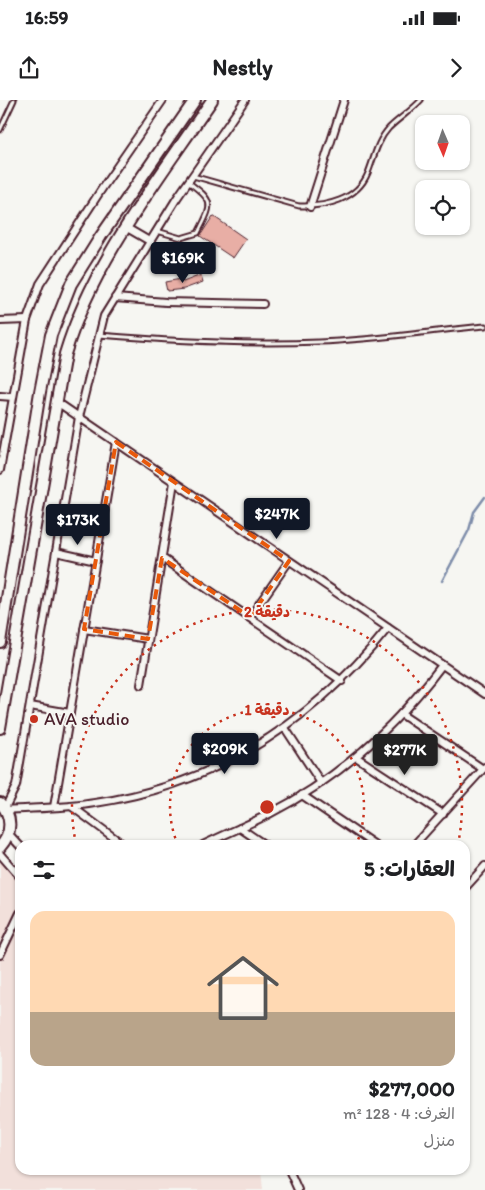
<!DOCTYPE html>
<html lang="ar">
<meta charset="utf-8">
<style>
:root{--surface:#fff;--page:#f2f2f2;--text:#202124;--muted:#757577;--accent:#111827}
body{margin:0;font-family:Itim,"Playpen Sans Arabic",sans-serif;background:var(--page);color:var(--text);direction:rtl;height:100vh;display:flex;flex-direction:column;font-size:19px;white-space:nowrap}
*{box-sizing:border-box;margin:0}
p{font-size:16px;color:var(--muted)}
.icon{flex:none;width:28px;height:28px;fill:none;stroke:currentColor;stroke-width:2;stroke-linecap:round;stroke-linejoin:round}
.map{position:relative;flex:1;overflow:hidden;direction:ltr}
.sheet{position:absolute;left:15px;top:740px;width:455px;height:335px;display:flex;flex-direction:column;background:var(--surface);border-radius:15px;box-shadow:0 1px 4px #0004;direction:rtl}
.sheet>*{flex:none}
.needle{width:32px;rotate:178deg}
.tools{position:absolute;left:415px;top:15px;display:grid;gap:10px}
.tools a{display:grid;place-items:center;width:55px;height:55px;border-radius:10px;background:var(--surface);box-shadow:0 1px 4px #0004;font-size:25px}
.price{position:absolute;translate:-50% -42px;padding:0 11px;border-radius:5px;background:var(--accent);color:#fff;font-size:16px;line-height:32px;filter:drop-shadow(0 1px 2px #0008)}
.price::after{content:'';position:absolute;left:50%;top:30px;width:15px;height:11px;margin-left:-8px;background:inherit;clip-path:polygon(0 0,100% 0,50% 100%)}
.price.selected{background:#222;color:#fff}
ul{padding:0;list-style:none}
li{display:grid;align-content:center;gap:10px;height:265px;padding:0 15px}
li span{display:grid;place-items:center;height:155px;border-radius:15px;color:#555}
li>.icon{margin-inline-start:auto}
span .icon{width:90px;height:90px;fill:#fffc;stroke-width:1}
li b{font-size:21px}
h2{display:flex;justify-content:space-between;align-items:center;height:60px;padding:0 15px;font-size:21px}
.status{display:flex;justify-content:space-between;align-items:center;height:35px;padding:0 25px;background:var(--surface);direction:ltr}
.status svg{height:14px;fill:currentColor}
header{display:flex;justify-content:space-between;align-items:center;height:65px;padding:0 15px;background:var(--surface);font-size:22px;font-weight:700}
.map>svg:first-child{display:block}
.built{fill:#f2e0db}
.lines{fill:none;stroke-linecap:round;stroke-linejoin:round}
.stream{stroke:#7e8daa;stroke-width:2.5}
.building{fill:#e8aea5;stroke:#4a1f2b}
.lane-casing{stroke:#4a1f2b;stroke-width:7}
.street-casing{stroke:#4a1f2b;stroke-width:10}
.primary-casing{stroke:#4a1f2b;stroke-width:14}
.lane{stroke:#f6f6f2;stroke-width:3}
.street{stroke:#f6f6f2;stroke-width:6}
.primary{stroke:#f6f6f2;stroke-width:10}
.marked{fill:none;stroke:#e8590c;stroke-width:4;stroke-dasharray:10 6;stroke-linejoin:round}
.ring{fill:none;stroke:#c8321e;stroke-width:2.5;stroke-dasharray:2.5 5}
.poi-dot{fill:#c8321e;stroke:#f6f6f2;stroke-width:2}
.labels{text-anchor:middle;stroke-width:4;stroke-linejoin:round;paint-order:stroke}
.poi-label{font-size:18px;fill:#4a1f2b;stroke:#f6f6f2;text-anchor:start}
.centre{fill:#c8321e;stroke:#f6f6f2;stroke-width:2.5}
.ring-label{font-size:15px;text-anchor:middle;font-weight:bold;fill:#c8321e;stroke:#f6f6f2;stroke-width:4;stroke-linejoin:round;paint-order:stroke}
</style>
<div class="status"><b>16:59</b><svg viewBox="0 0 49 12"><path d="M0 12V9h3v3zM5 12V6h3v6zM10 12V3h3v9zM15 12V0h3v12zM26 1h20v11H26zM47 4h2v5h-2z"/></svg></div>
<header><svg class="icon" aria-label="forward" viewBox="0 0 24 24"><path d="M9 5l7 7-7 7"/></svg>Nestly<svg class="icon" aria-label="share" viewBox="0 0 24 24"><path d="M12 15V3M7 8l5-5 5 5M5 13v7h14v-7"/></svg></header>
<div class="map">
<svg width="485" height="1090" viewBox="0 0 485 1090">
<rect width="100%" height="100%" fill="#f6f6f2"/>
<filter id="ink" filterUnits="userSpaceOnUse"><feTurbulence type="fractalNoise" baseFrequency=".02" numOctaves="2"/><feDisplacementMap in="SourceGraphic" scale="10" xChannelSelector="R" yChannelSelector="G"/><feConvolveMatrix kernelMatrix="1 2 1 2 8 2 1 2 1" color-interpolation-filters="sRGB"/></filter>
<g filter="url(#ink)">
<polygon class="built" points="0,761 12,761 20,767 20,1070 261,1070 263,1090 0,1090"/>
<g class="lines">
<polyline class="stream" points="442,481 469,430 474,412 485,397"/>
</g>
<g class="building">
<polygon points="213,116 246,139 233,158 200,136"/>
<polygon points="201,175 203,182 184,189 167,191 165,182 181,179 183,182"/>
</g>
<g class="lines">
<g class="lane-casing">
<g id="lane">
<polyline points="0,30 14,0"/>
<path d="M 193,76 L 299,106 C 326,107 357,100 368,73 C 374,58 377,41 389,28 C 399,18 411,11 421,0"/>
<path d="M 157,131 L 181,138 L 198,133 C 212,105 216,102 188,82"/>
<path d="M 99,235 C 172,241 246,245 319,242 C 374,240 430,231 485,226"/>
</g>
</g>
<g class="street-casing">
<g id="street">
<polyline points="310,107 344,0"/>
<polyline points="127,128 151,142"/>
<polyline points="115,198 166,202 263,204"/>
<polyline points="0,221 27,220"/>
<polyline points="0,296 13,297"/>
<polyline points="57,302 485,594"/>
<polyline points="0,370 27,220 40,184 103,87 163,0"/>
<polyline points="56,452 96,461"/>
<polyline points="162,458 342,581"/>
<polyline points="250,517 289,461"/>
<polyline points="84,529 148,539"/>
<polyline points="141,585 174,382"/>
<polyline points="30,606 70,613"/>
<polyline points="401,614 483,669"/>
<polyline points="285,628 321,683"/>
<polyline points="356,657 443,714"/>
<polyline points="302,695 375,745"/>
<polyline points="71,706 124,745"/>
<polyline points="54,707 116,342"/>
<polyline points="5,708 16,686 79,317 104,216 177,98 245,0"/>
<path d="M 7,710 C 36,708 66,708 95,703 C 216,685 312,623 388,528"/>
<polyline points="240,728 265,745"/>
<polyline points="8,733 20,746"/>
<path d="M 203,745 C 225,734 248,725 269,714 C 338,679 396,626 442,565"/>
<polyline points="414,745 485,667"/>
<polyline points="0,754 20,777"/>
<polyline points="465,788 485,766"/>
<polyline points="0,855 20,813"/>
<polyline points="289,1070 298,1090"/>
</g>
</g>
<g class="primary-casing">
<g id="primary">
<polyline points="0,542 40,292 51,235 71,184 101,136 195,0"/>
<path d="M 0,628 L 65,254 C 93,161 158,80 212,0"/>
<path d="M 0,703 C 12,715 13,733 0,747"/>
</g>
</g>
<use href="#lane" class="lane"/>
<use href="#street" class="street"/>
<use href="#primary" class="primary"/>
</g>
</g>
<path class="marked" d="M 116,342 L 289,461 L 250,517 L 162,458 L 148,539 L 84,529 Z"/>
<g class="ring">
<path d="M178 745A97 97 0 1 1 356 745"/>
<path d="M76 744A195 195 0 1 1 458 744"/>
</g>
<circle class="poi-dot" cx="34" cy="619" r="5"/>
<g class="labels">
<g class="poi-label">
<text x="44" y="625">AVA studio</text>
</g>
</g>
<circle cx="267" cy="707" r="8" class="centre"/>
<g class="ring-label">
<text x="267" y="517">2 دقيقة</text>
<text x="267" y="615">1 دقيقة</text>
</g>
</svg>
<div class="tools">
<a><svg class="needle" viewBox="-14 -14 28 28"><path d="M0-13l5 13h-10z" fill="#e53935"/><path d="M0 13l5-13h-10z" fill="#757577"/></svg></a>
<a><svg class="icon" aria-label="locate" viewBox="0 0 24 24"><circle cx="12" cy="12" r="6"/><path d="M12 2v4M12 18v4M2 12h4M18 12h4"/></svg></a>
</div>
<b class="price" style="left:183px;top:184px">$169K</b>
<b class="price" style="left:277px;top:440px">$247K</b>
<b class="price" style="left:78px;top:446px">$173K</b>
<b class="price" style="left:225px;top:675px">$209K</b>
<b class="price selected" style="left:405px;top:676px">$277K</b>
<section class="sheet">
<h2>العقارات: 5<svg class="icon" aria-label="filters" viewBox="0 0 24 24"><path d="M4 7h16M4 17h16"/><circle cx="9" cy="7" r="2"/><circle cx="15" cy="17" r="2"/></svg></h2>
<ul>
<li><span style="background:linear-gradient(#ffd9b3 65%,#b9a48a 0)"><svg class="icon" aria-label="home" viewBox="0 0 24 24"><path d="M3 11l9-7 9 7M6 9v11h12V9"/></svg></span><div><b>$277,000</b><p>الغرف: 4 · 128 m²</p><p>منزل</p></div></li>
</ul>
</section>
</div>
